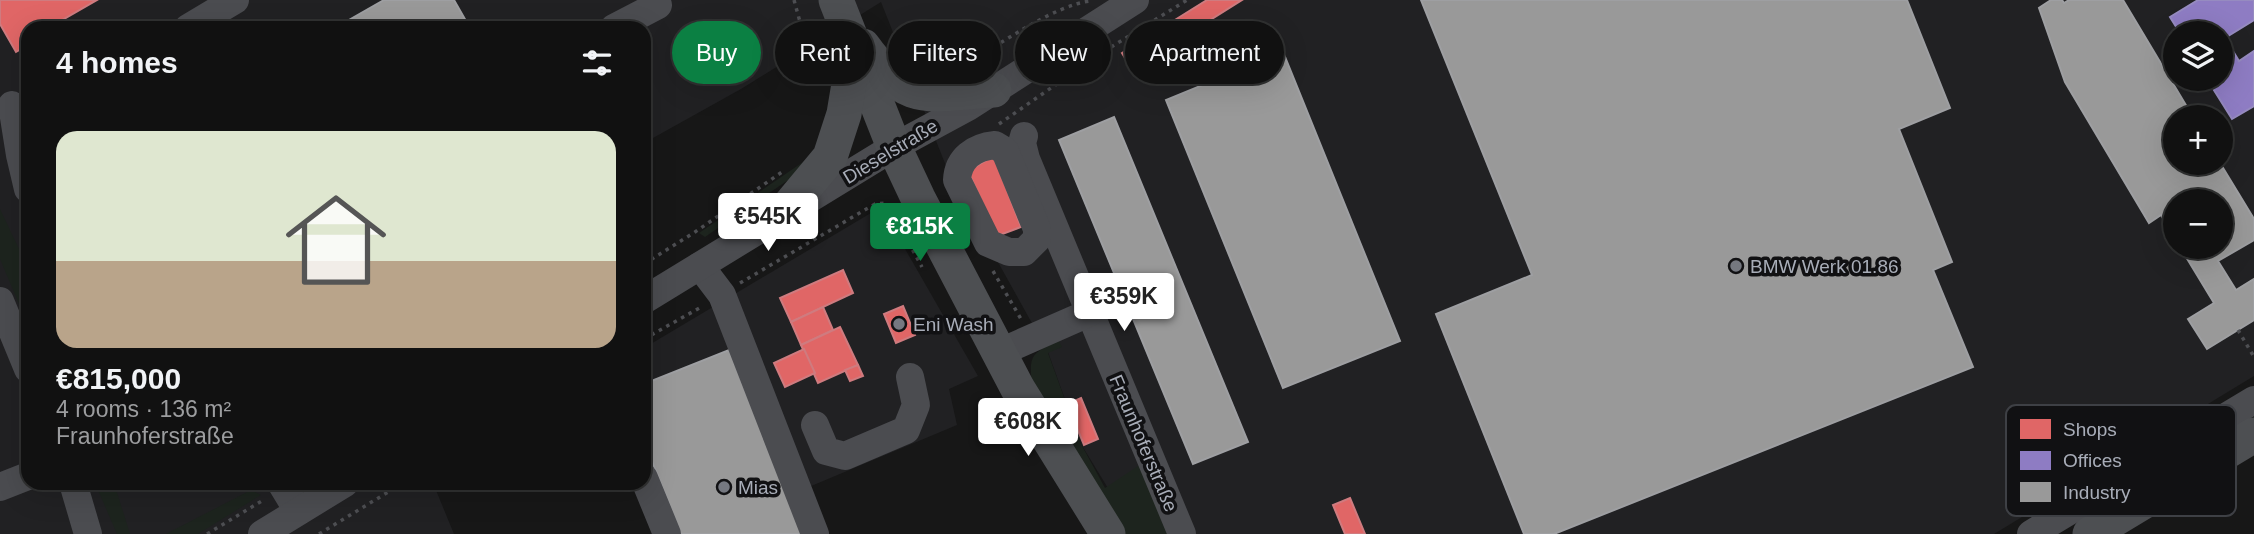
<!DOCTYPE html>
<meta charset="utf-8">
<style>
:root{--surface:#111;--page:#1e1f1f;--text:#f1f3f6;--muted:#9c9d9f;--line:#303131;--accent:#0b8043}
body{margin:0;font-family:Helvetica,sans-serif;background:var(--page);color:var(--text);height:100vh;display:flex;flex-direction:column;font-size:26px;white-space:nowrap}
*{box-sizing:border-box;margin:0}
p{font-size:23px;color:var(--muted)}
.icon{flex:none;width:38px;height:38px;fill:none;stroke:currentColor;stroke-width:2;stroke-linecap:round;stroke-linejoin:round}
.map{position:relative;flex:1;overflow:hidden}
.sheet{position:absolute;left:21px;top:21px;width:630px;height:469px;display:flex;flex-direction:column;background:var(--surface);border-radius:21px;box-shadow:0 7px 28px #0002,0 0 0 2px var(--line)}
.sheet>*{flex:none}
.guide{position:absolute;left:672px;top:21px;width:665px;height:63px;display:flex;gap:14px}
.buttons{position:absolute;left:2163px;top:21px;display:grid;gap:14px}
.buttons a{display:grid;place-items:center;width:70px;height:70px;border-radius:50%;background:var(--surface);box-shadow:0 7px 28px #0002,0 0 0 2px var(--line);font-size:35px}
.price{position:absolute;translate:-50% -60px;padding:0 16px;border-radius:7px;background:#fff;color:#222;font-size:23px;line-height:46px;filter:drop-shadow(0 2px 4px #0008)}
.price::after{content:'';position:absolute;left:50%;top:42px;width:21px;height:16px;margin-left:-10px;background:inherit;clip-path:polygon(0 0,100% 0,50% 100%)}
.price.selected{background:var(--accent);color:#fff}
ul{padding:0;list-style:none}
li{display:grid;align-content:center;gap:14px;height:371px;padding:0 35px}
li span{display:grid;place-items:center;height:217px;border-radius:21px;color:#555}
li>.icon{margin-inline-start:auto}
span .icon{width:126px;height:126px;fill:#fffc;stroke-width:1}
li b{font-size:30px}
h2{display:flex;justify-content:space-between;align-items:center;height:84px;padding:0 35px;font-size:30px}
.chip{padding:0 24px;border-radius:32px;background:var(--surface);box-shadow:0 7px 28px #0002,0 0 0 2px var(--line);font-size:24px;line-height:63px}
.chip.selected{background:var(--accent);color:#fff}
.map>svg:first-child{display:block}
.built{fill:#212123;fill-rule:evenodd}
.green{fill:#1d241e}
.shops{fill:#e06666;stroke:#cf7b7f;stroke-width:2}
.offices{fill:#8e7cc3;stroke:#968bc0;stroke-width:2}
.industry{fill:#999;stroke:#9e9fa2;stroke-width:2}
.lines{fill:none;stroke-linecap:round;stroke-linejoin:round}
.path{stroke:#4d4e52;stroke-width:3.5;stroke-dasharray:3.5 5;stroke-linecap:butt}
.minor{stroke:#4b4c50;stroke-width:28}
.major{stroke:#4d4f52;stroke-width:35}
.poi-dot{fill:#757880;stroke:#111113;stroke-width:2.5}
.labels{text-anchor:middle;stroke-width:7;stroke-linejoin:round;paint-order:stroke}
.street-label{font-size:19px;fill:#a8adb8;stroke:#111113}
.poi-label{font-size:19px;fill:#a8adb8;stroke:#111113;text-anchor:start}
.key{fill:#111113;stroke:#3e4045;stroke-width:2}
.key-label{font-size:19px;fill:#a8adb8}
</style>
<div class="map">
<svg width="2254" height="534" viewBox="0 0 2254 534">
<rect width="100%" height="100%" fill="#171717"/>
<g class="built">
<path d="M 0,0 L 2254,0 L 2254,376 L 1994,534 L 1136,534 L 1081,444 L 1048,352 L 950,176 L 881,2 L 741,89 L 644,143 L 644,28 L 28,28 L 28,483 L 433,483 L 454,534 L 0,534 ZM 2175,33 L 2221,33 L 2221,79 L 2175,79 ZM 2175,117 L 2221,117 L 2221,163 L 2175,163 ZM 2175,201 L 2221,201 L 2221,247 L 2175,247 Z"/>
<polygon points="881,207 978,376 949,389 957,425 804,489 822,534 657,534 644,483 644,348"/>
</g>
<g class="green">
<polygon points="806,160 794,176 705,237 699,233"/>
<polygon points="0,209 28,268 28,325 0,259"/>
<path d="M 1059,341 L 1062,347 L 1048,353 L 1081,444 L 1105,488 L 1144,462 L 1169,534 L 1125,534 L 1032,383 C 1028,354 1034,352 1059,341 Z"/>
<polygon points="95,483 114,483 130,534 117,534"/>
<polygon points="251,490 261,495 198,534 166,534"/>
</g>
<g class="shops">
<polygon points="0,0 97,0 52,26 53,28 28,28 28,45 16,52 0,24"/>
<polygon points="1207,0 1242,0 1132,69 1122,53"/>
<polygon points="994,156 1021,227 997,236 968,171"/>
<polygon points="843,270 853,293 791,322 780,298"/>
<polygon points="903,306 915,335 896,343 884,314"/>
<polygon points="823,307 833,330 801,345 791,322"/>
<polygon points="840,327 858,365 818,383 801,345"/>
<polygon points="804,349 815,373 785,387 774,363"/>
<polygon points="858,365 863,376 850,381 845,370"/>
<polygon points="1081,398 1098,439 1084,445 1067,404"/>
<polygon points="1350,498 1365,534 1345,534 1333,505"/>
</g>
<polygon class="offices" points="2198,0 2254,0 2254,20 2225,38 2239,61 2254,51 2254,106 2232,119 2207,79 2221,79 2221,33 2180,33 2170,17"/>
<g class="industry">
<polygon points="384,0 454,0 470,28 335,28"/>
<polygon points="1421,0 1907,0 1950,108 1899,129 1952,262 1933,270 1973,367 1554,534 1524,534 1436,314 1532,275"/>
<polygon points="2051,0 2062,0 2064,3 2069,0 2123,0 2193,117 2175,117 2175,163 2220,163 2254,219 2254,240 2218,261 2236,290 2254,279 2254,320 2207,349 2188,319 2214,303 2180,247 2221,247 2221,201 2175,201 2175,239 2161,215 2149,223 2065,82 2039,8"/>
<polygon points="1283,52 1400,341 1283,388 1166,100"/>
<polygon points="1114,117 1248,442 1193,464 1059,140"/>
<polygon points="729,350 803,534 681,534 644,441 644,384"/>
</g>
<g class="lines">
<g class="path">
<polyline points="794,0 803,33 822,81"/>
<path d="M 965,65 C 997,46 1056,4 1091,1"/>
<polyline points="999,124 1100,54 1187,0"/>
<polyline points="644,264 695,232 782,172"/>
<polyline points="993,271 1021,319"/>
<polyline points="740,283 875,204 885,203 891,211 922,267"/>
<polyline points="2238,330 2254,357"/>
<polyline points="644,339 703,306"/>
<polyline points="207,534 265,499"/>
<polyline points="319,534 403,483"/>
</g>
<g class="minor">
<polyline points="188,28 235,0"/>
<polyline points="614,28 658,5 656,0"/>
<polyline points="12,105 20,155 28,189"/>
<polyline points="1024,136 1022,143 1026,159 1182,534"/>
<path d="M 995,145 L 1005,151 L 1037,229 L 1037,239 L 1024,252 L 1009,252 L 988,243 L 957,180 C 958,158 975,147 995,145 Z"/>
<polyline points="700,266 722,295 815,534"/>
<polyline points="644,300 894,147 968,107 1135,0"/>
<polyline points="0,301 28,369"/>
<polyline points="998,353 1089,313"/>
<polyline points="815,425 826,451 845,456 906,430 916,405 910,377"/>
<polyline points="644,478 667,534"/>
<polyline points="73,483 88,534"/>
<polyline points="281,483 298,511"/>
<polyline points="0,487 28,476"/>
<polyline points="262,534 345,483"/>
<polyline points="2031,534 2254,400"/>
</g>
<g class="major">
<polyline points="836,0 894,147 918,198 1018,389 1108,534"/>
<path d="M 863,46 C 907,107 928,94 994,90"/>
<polyline points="780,217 830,157 844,114 855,48"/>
<polyline points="2090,534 2254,435"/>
</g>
</g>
<g class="poi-dot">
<circle cx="1736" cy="266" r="7"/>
<circle cx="899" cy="324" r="7"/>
<circle cx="724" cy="487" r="7"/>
</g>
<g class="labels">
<g class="street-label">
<text transform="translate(890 151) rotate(-31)" y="7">Dieselstraße</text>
<text transform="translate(1144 443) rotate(67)" y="7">Fraunhoferstraße</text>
</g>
<g class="poi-label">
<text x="1750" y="273">BMW Werk 01.86</text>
<text x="913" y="331">Eni Wash</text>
<text x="738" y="494">Mias</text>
</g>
</g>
<rect x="2006" y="405" width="230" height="111" rx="10" class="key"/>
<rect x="2020" y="419" width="31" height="20" fill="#e06666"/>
<rect x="2020" y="451" width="31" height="19" fill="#8e7cc3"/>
<rect x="2020" y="482" width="31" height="20" fill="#999"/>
<g class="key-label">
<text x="2063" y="436">Shops</text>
<text x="2063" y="467">Offices</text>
<text x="2063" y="499">Industry</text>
</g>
</svg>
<div class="buttons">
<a><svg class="icon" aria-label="layers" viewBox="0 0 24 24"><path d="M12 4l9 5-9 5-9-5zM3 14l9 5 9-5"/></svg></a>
<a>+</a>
<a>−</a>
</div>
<b class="price" style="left:768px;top:253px">€545K</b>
<b class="price selected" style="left:920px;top:263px">€815K</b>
<b class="price" style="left:1124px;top:333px">€359K</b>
<b class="price" style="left:1028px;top:458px">€608K</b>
<div class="guide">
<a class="chip selected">Buy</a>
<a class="chip">Rent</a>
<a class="chip">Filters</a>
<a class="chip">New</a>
<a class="chip">Apartment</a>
</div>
<section class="sheet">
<h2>4 homes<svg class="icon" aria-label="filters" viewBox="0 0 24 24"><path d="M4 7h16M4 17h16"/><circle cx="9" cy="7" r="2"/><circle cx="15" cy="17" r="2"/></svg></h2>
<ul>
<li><span style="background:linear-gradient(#dfe7d0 60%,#b9a48a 0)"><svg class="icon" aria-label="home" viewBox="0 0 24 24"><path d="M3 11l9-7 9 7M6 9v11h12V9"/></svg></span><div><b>€815,000</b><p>4 rooms · 136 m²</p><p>Fraunhoferstraße</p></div></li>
</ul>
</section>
</div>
